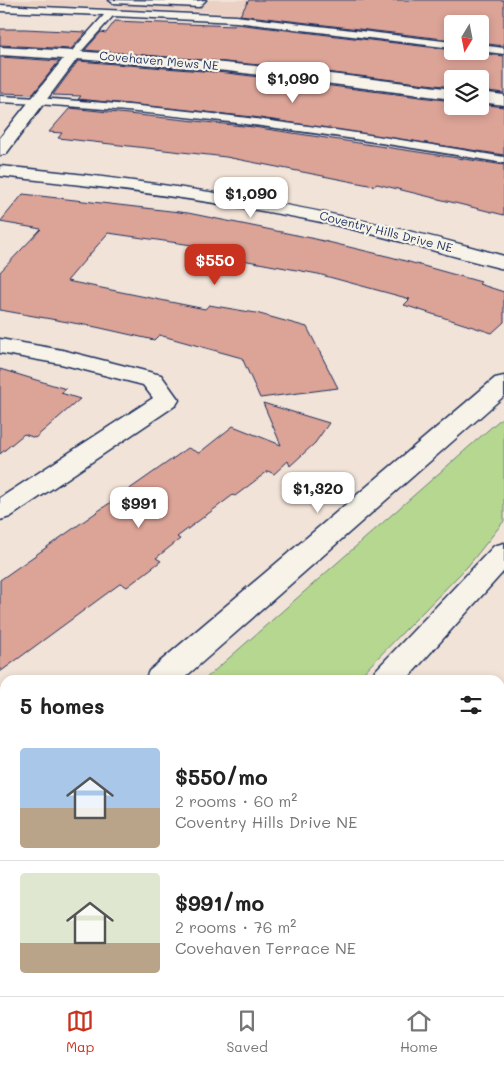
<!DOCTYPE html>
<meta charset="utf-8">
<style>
:root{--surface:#fff;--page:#f2f2f2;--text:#222;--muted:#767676;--line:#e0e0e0;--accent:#c8321e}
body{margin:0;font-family:Mali,sans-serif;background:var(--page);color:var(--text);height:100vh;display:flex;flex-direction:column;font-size:19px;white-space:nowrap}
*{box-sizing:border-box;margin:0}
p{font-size:16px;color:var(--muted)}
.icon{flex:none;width:28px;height:28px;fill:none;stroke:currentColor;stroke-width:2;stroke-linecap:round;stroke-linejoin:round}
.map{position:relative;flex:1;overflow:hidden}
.panel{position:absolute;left:0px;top:675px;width:505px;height:321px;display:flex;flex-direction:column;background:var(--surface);border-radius:15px 15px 0 0;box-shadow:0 2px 8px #0003}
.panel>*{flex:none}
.needle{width:32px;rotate:190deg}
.controls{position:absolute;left:444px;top:15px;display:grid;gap:10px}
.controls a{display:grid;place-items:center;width:45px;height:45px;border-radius:5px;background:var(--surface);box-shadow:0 2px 8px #0003;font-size:25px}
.price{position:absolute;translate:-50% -42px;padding:0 11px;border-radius:10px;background:#fff;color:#222;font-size:16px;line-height:32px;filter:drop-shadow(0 1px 2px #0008)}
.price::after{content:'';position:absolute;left:50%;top:30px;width:15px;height:11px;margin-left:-8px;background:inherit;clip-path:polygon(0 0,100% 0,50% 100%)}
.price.selected{background:var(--accent);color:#fff}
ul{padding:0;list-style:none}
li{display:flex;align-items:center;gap:15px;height:125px;padding:0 20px}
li+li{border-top:1px solid var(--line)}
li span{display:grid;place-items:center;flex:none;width:140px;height:100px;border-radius:5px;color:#555}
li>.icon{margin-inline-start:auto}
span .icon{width:60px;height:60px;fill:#fffc;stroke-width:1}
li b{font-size:21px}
h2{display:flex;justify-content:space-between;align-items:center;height:60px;padding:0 20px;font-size:21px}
.dock{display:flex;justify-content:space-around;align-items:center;height:70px;border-top:1px solid var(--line);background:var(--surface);font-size:14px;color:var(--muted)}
.dock a{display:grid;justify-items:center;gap:2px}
.dock .selected{color:var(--accent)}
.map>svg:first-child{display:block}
.built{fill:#ebd0c4}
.green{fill:#b6d790;stroke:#688377}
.building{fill:#dca397;stroke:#1b2f5e}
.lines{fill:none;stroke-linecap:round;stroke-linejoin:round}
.lane-casing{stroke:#1b2f5e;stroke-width:3}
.street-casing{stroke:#1b2f5e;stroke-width:3}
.secondary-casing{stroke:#1b2f5e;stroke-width:3}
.lane{fill:#f7f3e8;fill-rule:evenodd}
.street{fill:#f7f3e8;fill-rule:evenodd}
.secondary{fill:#f7f3e8;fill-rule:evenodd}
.labels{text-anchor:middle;stroke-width:4.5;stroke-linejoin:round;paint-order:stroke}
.far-street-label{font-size:12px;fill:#1b2f5e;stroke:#f7f3e8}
</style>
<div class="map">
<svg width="504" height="996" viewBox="0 0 504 996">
<rect width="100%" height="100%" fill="#f2e3d8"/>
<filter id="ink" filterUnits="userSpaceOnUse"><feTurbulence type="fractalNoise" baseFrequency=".02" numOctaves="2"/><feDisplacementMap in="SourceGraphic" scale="10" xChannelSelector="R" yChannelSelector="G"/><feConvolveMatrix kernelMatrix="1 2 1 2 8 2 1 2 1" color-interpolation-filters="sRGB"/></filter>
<g filter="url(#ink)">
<polygon class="built" points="0,0 504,0 480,24 452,24 452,38 214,12 0,3"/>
<g class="green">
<polygon points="504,416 504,521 468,566 356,680 204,680"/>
<polygon points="5,892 5,991 50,991 45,996 0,996 0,898"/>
</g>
<g class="building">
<polygon points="249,0 504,0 504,46 480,43 480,24 452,24 452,40 240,15"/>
<polygon points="115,21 234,26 236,24 504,56 504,93 480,90 480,79 452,79 452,87 283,67 85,50 101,32 106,33"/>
<polygon points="0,29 25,29 86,32 71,49 0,45"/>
<polygon points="0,57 59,61 33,94 0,93"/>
<polygon points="78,61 227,73 452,101 452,106 480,106 480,104 504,107 504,155 253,117 78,99 81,96 53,95"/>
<polygon points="70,108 253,127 504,165 504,215 377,184 374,186 226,157 58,138 62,133 49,132"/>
<polygon points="23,194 188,213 311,238 391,257 481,282 479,284 504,292 504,322 492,333 404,305 410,299 318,274 194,251 199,246 108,233 67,281 205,309 209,305 256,313 307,327 338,388 260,398 242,358 159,335 154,340 96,327 0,310 0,272 41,229 0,222"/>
<polygon points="0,369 66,389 61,393 80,399 35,438 24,434 0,454"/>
<polygon points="263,403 329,423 315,443 290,466 288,461 274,474 268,471 235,496 233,495 177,537 180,539 156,558 161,561 127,587 121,583 0,672 0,580 188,448 199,453 233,426 281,445"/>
</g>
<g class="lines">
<g class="lane-casing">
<g id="lane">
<polygon points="109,0 197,1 206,0 199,7 113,3"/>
<polygon points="0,5 236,16 452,42 452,48 236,22 113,16 77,56 71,56 71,52 104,15 0,11"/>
<polygon points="480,45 504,48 504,54 480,51"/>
<path d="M 0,96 C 170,104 337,128 504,157 L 504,163 C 337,135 170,110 0,102 Z"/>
</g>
</g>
<g class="street-casing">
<g id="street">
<path d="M 0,47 C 151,54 302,69 452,89 L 452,99 L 227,71 L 77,59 L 6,154 L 0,155 L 0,138 L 63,59 L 0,55 Z"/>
<polygon points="480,92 504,95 504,105 480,102"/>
<polygon points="0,339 62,350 161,375 179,400 176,405 10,517 0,520 0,498 153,398 143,385 61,364 0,353"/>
<polygon points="504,962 504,996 483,996 481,991 500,991 500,964"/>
</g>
</g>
<g class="secondary-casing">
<g id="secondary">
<path d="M 0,166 C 171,182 339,209 504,256 L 504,269 C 441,254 380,234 316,221 C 212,200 106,187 0,176 Z"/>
<polygon points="504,376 504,396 182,680 145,680 149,671 495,378"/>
<polygon points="504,543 504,571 406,680 371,680 375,671 494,546"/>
<polygon points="5,809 5,845 0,847 0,810"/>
<polygon points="70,991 115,991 113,996 68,996"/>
</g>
</g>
<use href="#lane" class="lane"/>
<use href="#street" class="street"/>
<use href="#secondary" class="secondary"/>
</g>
</g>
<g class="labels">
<g class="far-street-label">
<text transform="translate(159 61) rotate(5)" y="4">Covehaven Mews NE</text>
<text transform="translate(386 232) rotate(14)" y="4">Coventry Hills Drive NE</text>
</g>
</g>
</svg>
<div class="controls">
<a><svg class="needle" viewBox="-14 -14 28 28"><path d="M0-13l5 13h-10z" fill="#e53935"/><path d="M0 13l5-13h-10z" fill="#767676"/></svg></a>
<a><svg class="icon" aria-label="layers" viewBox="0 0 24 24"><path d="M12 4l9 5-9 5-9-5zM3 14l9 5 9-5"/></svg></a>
</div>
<b class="price" style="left:293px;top:104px">$1,090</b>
<b class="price" style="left:251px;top:219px">$1,090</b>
<b class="price selected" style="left:215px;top:286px">$550</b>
<b class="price" style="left:318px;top:514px">$1,320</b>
<b class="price" style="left:139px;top:529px">$991</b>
<section class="panel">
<h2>5 homes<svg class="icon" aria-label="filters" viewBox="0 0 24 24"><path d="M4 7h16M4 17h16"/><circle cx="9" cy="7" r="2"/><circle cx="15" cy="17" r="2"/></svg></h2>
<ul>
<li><span style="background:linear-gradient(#a9c7e8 60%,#b9a48a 0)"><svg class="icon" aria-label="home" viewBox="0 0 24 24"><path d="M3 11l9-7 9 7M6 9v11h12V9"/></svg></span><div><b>$550/mo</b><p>2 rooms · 60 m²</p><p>Coventry Hills Drive NE</p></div></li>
<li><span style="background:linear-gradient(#dfe7d0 70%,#b9a48a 0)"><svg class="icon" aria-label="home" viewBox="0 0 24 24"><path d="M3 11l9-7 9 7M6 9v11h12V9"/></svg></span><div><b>$991/mo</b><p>2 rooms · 76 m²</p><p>Covehaven Terrace NE</p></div></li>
</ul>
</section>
</div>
<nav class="dock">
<a class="selected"><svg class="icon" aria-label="map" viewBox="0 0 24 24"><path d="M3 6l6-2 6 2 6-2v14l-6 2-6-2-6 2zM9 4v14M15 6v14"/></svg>Map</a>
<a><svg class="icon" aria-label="saved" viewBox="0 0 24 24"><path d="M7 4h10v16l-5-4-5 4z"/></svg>Saved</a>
<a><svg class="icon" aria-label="home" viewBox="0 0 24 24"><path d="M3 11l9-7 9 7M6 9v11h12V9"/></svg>Home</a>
</nav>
